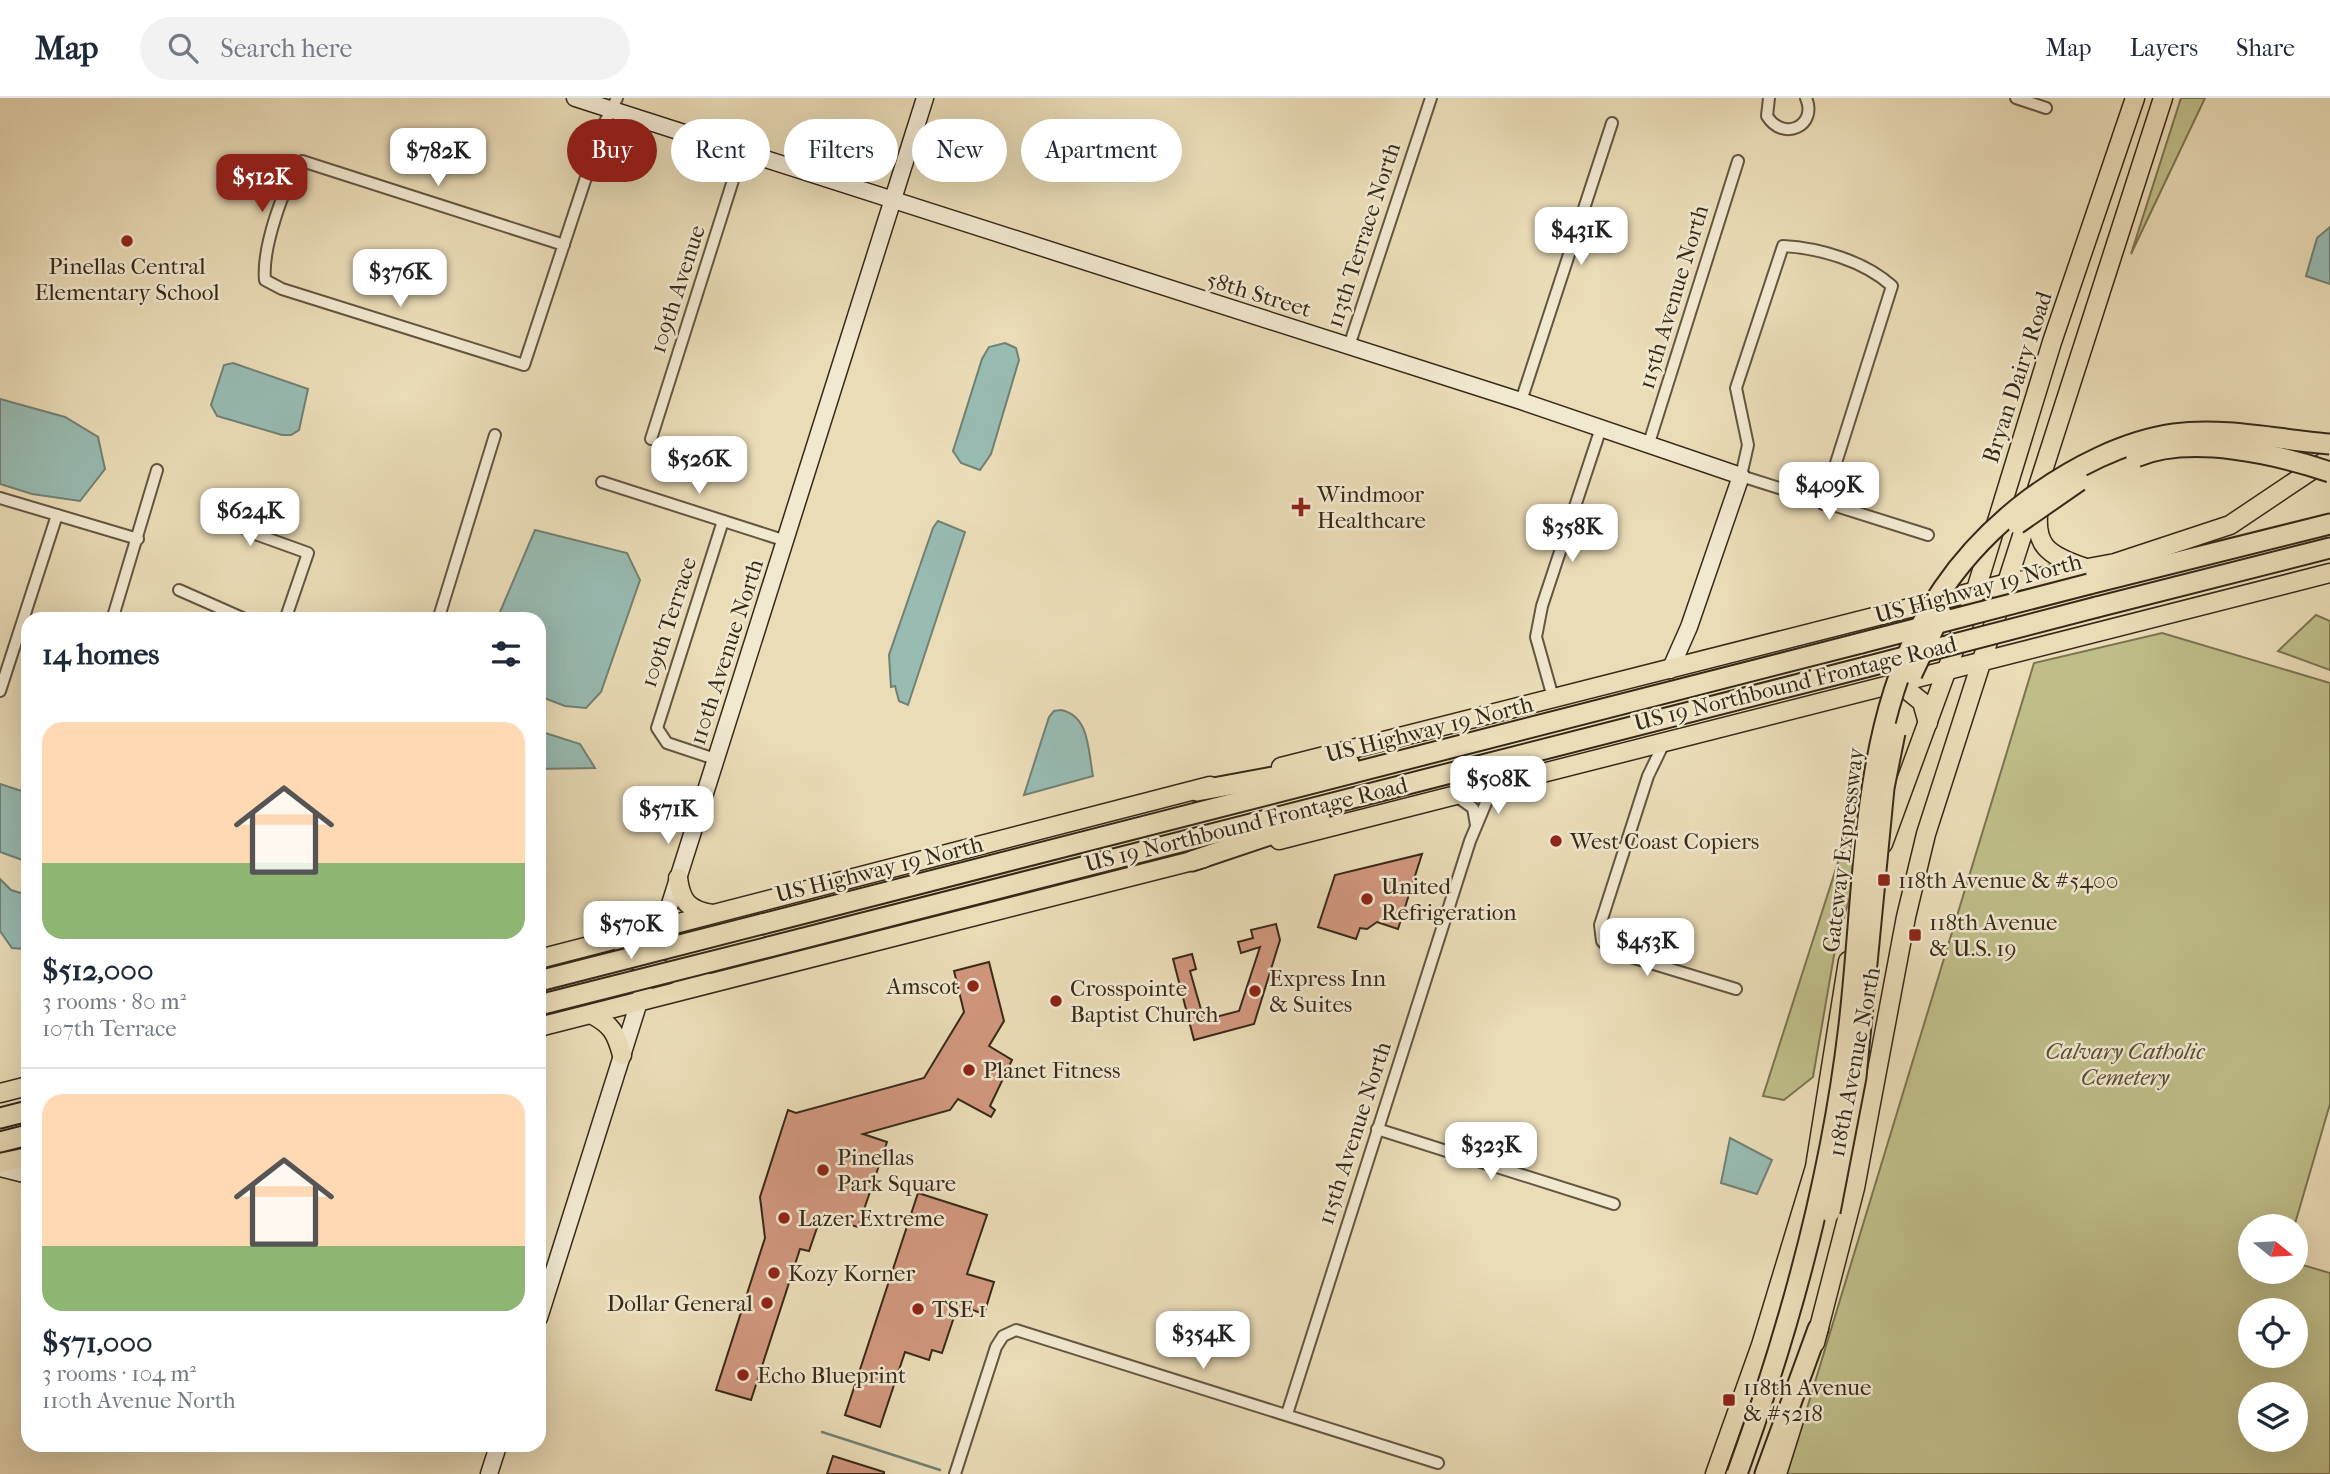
<!DOCTYPE html>
<meta charset="utf-8">
<style>
:root{--surface:#fff;--page:#f2f2f3;--text:#1f2937;--muted:#747a83;--line:#e0e1e3;--accent:#8f2418}
body{margin:0;font-family:"IM FELL French Canon",serif;background:var(--page);color:var(--text);height:100vh;display:flex;flex-direction:column;font-size:26px;white-space:nowrap}
*{box-sizing:border-box;margin:0}
p{font-size:23px;color:var(--muted)}
.icon{flex:none;width:38px;height:38px;fill:none;stroke:currentColor;stroke-width:2;stroke-linecap:round;stroke-linejoin:round}
.map{position:relative;flex:1;overflow:hidden}
.panel{position:absolute;left:21px;top:514px;width:525px;height:840px;display:flex;flex-direction:column;background:var(--surface);border-radius:21px;box-shadow:0 7px 28px #0002}
.panel>*{flex:none}
.hud{position:absolute;left:567px;top:21px;width:665px;height:63px;display:flex;gap:14px}
.needle{width:46px;rotate:108deg}
.fabs{position:absolute;left:2238px;top:1116px;display:grid;gap:14px}
.fabs a{display:grid;place-items:center;width:70px;height:70px;border-radius:50%;background:var(--surface);box-shadow:0 7px 28px #0002;font-size:35px}
.price{position:absolute;translate:-50% -60px;padding:0 16px;border-radius:14px;background:#fff;color:#222;font-size:23px;line-height:46px;filter:drop-shadow(0 2px 4px #0008)}
.price::after{content:'';position:absolute;left:50%;top:42px;width:21px;height:16px;margin-left:-10px;background:inherit;clip-path:polygon(0 0,100% 0,50% 100%)}
.price.active{background:var(--accent);color:#fff}
ul{padding:0;list-style:none}
li{display:grid;align-content:center;gap:14px;height:371px;padding:0 21px}
li+li{border-top:2px solid var(--line)}
li span{display:grid;place-items:center;height:217px;border-radius:21px;color:#555}
li>.icon{margin-inline-start:auto}
span .icon{width:126px;height:126px;fill:#fffc;stroke-width:1}
li b{font-size:30px}
h2{display:flex;justify-content:space-between;align-items:center;height:84px;padding:0 21px;font-size:30px}
.tag{padding:0 24px;border-radius:32px;background:var(--surface);box-shadow:0 7px 28px #0002;font-size:24px;line-height:63px}
.tag.active{background:var(--accent);color:#fff}
header{display:flex;align-items:center;gap:42px;box-sizing:border-box;height:98px;padding:0 35px;background:var(--surface);border-bottom:2px solid var(--line)}
header strong{font-size:33px}
nav{display:flex;gap:38px;margin-inline-start:auto;font-size:24px}
.search{width:490px;height:63px;background:var(--page);display:flex;align-items:center;gap:18px;box-sizing:border-box;padding:0 24px;border-radius:38px;color:var(--muted);font-size:26px}
.map>svg:first-child{display:block}
.green{fill:#bfbe89;stroke:#7b7450;stroke-width:2;fill-rule:evenodd}
.water{fill:#98bbb2;stroke:#718174;stroke-width:2}
.lines{fill:none;stroke-linecap:round;stroke-linejoin:round}
.stream{stroke:#718174;stroke-width:2.5}
.building{fill:#d1977e;stroke:#372918;stroke-width:2}
.street-casing{stroke:#645640;stroke-width:14}
.secondary-casing{stroke:#372918;stroke-width:19}
.primary-casing{stroke:#372918;stroke-width:21}
.highway-casing{stroke:#372918;stroke-width:23}
.street{stroke:#f1e8d0;stroke-width:10}
.secondary{stroke:#f1e8d0;stroke-width:16}
.primary{stroke:#eadcb7;stroke-width:18}
.highway{stroke:#eadcb7;stroke-width:19}
.highway-bridge-casing{stroke:#372918;stroke-width:23;stroke-linecap:butt}
.highway-bridge{stroke:#eadcb7;stroke-width:19}
.poi-dot{fill:#8f2418;stroke:#f1e8d0;stroke-width:2.5}
.labels{text-anchor:middle;stroke-width:5;stroke-linejoin:round;paint-order:stroke}
.street-label{font-size:23px;fill:#372918;stroke:#f1e8d0}
.poi-label{font-size:23px;fill:#372918;stroke:#f1e8d0;text-anchor:start}
.park-label{font-size:23px;font-style:italic;fill:#594e34;stroke:#f1e8d0}
</style>
<header>
<strong>Map</strong>
<div class="search"><svg class="icon" aria-label="search" viewBox="0 0 24 24"><circle cx="10" cy="10" r="6"/><path d="M15 15l6 6"/></svg>Search here</div>
<nav><a>Map</a><a>Layers</a><a>Share</a></nav>
</header>
<div class="map">
<svg width="2330" height="1376" viewBox="0 0 2330 1376">
<rect width="100%" height="100%" fill="#eadcb7"/>
<filter id="stains"><feTurbulence type="fractalNoise" baseFrequency=".00286" numOctaves="4"/><feColorMatrix values="0 0 0 0 .2 0 0 0 0 .09 0 0 0 0 .02 0 0 0 .5 -.17"/></filter>
<radialGradient id="worn" r=".72"><stop offset=".6" stop-color="#630" stop-opacity="0"/><stop offset="1" stop-color="#630" stop-opacity=".3"/></radialGradient>
<g class="green">
<polygon points="2181,0 2205,0 2131,156"/>
<polygon points="2316,517 2330,523 2330,572 2278,553"/>
<path d="M 2162,535 L 2330,585 L 2330,1006 L 2294,1129 L 2250,1129 L 2250,1174 L 2296,1174 L 2296,1165 L 2330,1175 L 2330,1376 L 1787,1376 L 2034,565 ZM 2250,1213 L 2296,1213 L 2296,1258 L 2250,1258 ZM 2250,1297 L 2296,1297 L 2296,1342 L 2250,1342 Z"/>
<polygon points="1882,627 1868,738 1836,846 1813,979 1784,1002 1763,998"/>
</g>
<g class="water">
<polygon points="2330,129 2330,186 2306,178 2317,140"/>
<polygon points="1005,245 1016,250 1019,262 991,356 980,372 961,365 953,353 982,261 989,249"/>
<polygon points="233,265 308,291 299,332 291,337 282,337 217,318 211,307 224,267"/>
<polygon points="0,301 65,319 98,339 105,371 80,403 32,396 0,386"/>
<polygon points="938,423 965,434 908,607 899,603 895,588 891,589 889,557 933,430"/>
<polygon points="535,432 627,455 640,482 601,594 586,610 565,608 539,598 539,522 497,521"/>
<path d="M 1061,612 C 1090,618 1088,653 1093,678 L 1024,697 L 1049,619 L 1054,613 Z"/>
<polygon points="539,633 580,646 595,670 539,671"/>
<polygon points="0,686 28,695 28,764 0,754"/>
<polygon points="0,781 11,792 24,796 24,851 12,850 0,833"/>
<polygon points="1730,1040 1772,1062 1757,1096 1721,1085"/>
</g>
<g class="lines">
<polyline class="stream" points="822,1334 940,1372"/>
</g>
<g class="building">
<polygon points="1422,756 1398,831 1377,824 1367,831 1360,830 1356,841 1318,829 1335,777"/>
<polygon points="1276,826 1280,842 1254,926 1194,942 1173,861 1192,856 1196,871 1190,873 1204,922 1239,913 1260,849 1241,855 1238,844 1253,840 1251,832"/>
<polygon points="989,864 1004,923 989,948 1012,962 990,1008 995,1012 991,1019 958,1001 950,1012 863,1036 887,1044 858,1129 821,1118 809,1153 800,1151 751,1302 716,1292 765,1140 760,1099 788,1012 796,1015 924,980 964,914 954,873"/>
<polygon points="918,1095 987,1117 967,1176 994,1184 984,1216 958,1207 942,1255 932,1252 929,1262 905,1254 880,1329 845,1317"/>
<polygon points="833,1358 884,1374 884,1376 827,1376"/>
</g>
<g class="lines">
<g class="street-casing">
<g id="street">
<path d="M 1769,0 L 1767,18 C 1783,44 1818,28 1806,0"/>
<polyline points="2016,0 2046,10"/>
<path d="M 564,147 L 302,63 C 283,87 262,151 265,182 L 282,191 L 524,267 L 603,28 L 617,0"/>
<polyline points="1349,248 1431,0"/>
<polyline points="1521,303 1612,25"/>
<polyline points="651,341 742,54"/>
<polyline points="1648,348 1738,63"/>
<polyline points="602,384 786,443"/>
<polyline points="0,400 138,441"/>
<path d="M 1823,406 L 1892,188 C 1864,163 1820,150 1783,148 L 1736,290 L 1748,347 L 1741,378 L 1928,437"/>
<polyline points="208,412 258,437 308,455 285,522"/>
<polyline points="179,492 247,522"/>
<polyline points="112,522 157,372"/>
<polyline points="438,522 495,337"/>
<polyline points="0,593 57,417"/>
<polyline points="1554,603 1536,539 1542,508 1601,330"/>
<polyline points="1664,645 1648,678 1600,827 1602,843 1611,853 1736,891"/>
<polyline points="715,661 667,645 657,630 723,423"/>
<polyline points="1456,698 1473,710 1476,727"/>
<polyline points="1377,1031 1614,1106"/>
<polyline points="1287,1316 1470,743 1493,688"/>
<polyline points="955,1376 996,1249 1003,1238 1016,1232 1438,1365"/>
</g>
</g>
<g class="secondary-casing">
<g id="secondary">
<polyline points="575,0 1521,303 1741,378 1689,529 1670,572"/>
<polyline points="0,1070 28,1077"/>
<polyline points="539,1220 925,0"/>
<polyline points="489,1376 498,1348"/>
</g>
</g>
<g class="primary-casing">
<g id="primary">
<path d="M 2039,408 C 2033,448 2048,457 2083,469"/>
<polyline points="1897,584 1922,604 1928,625"/>
<polyline points="1281,669 2008,485 2115,465 2230,427 2330,360"/>
<polyline points="1279,742 2330,475"/>
<polyline points="1883,746 1975,495 2052,244 2135,0"/>
<path d="M 678,780 C 681,803 688,812 712,816"/>
<polyline points="622,857 692,883 708,885"/>
<polyline points="539,861 1210,688"/>
<path d="M 591,916 C 612,927 616,935 622,957"/>
<polyline points="539,929 1204,760"/>
<polyline points="0,995 28,988"/>
<polyline points="0,1065 28,1059"/>
<polyline points="1815,1245 1855,1090 1906,819 1926,736 2163,0"/>
<polyline points="1715,1376 1761,1247 1815,1069 1848,863"/>
<polyline points="1777,1376 1794,1322"/>
</g>
</g>
<g class="highway-casing">
<g id="highway">
<polyline points="2089,486 2330,426"/>
<polyline points="2097,509 2330,450"/>
<polyline points="1197,693 1349,665"/>
<polyline points="1192,763 1320,720"/>
<polyline points="762,826 1861,545"/>
<polyline points="769,849 1866,569"/>
<polyline points="0,1020 28,1013"/>
<polyline points="0,1044 28,1037"/>
<polyline points="1765,1376 1818,1231"/>
</g>
</g>
<use href="#street" class="street"/>
<use href="#secondary" class="secondary"/>
<use href="#primary" class="primary"/>
<use href="#highway" class="highway"/>
<g class="highway-bridge-casing">
<g id="highway-bridge">
<path d="M 2136,359 C 2190,336 2276,356 2330,374"/>
<polyline points="2017,426 2079,383"/>
<polyline points="1861,545 2089,486"/>
<polyline points="1866,569 2097,509"/>
<polyline points="1912,576 1941,515"/>
<polyline points="539,883 762,826"/>
<polyline points="539,907 769,849"/>
<polyline points="1830,1114 1856,979 1884,690 1895,635"/>
<path d="M 1737,1376 C 1790,1230 1831,1082 1849,927 C 1872,730 1852,533 2031,400 C 2072,370 2124,343 2174,336 C 2224,329 2280,342 2330,346"/>
</g>
</g>
<use href="#highway-bridge" class="highway-bridge"/>
</g>
<g class="poi-dot">
<circle cx="127" cy="143" r="7"/>
<path d="M1297.5 398.5h7v7h7v7h-7v7h-7v-7h-7v-7h7z"/>
<circle cx="1556" cy="743" r="7"/>
<rect x="1877" y="775" width="14" height="14" rx="3.5"/>
<circle cx="1367" cy="801" r="7"/>
<rect x="1908" y="830" width="14" height="14" rx="3.5"/>
<circle cx="973" cy="888" r="7"/>
<circle cx="1255" cy="893" r="7"/>
<circle cx="1056" cy="903" r="7"/>
<circle cx="969" cy="972" r="7"/>
<circle cx="823" cy="1072" r="7"/>
<circle cx="784" cy="1120" r="7"/>
<circle cx="774" cy="1175" r="7"/>
<circle cx="767" cy="1205" r="7"/>
<circle cx="918" cy="1211" r="7"/>
<circle cx="743" cy="1277" r="7"/>
<rect x="1722" y="1295" width="14" height="14" rx="3.5"/>
</g>
<g class="labels">
<g class="street-label">
<text transform="translate(1363 137) rotate(-72)" y="8">113th Terrace North</text>
<text transform="translate(677 191) rotate(-72)" y="8">109th Avenue</text>
<text transform="translate(1259 196) rotate(17)" y="8">58th Street</text>
<text transform="translate(1673 199) rotate(-73)" y="8">115th Avenue North</text>
<text transform="translate(2017 279) rotate(-72)" y="8">Bryan Dairy Road</text>
<text transform="translate(1978 490) rotate(-15)" y="8">US Highway 19 North</text>
<text transform="translate(668 524) rotate(-72)" y="8">109th Terrace</text>
<text transform="translate(726 554) rotate(-72)" y="8">110th Avenue North</text>
<text transform="translate(1795 585) rotate(-14)" y="8">US 19 Northbound Frontage Road</text>
<text transform="translate(1429 631) rotate(-14)" y="8">US Highway 19 North</text>
<text transform="translate(1246 726) rotate(-14)" y="8">US 19 Northbound Frontage Road</text>
<text transform="translate(1843 752) rotate(-83)" y="8">Gateway Expressway</text>
<text transform="translate(879 771) rotate(-14)" y="8">US Highway 19 North</text>
<text transform="translate(1854 964) rotate(-79)" y="8">118th Avenue North</text>
<text transform="translate(1354 1035) rotate(-72)" y="8">115th Avenue North</text>
</g>
<g class="poi-label">
<text x="127" y="176" text-anchor="middle">Pinellas Central<tspan x="127" dy="26">Elementary School</tspan></text>
<text x="1317" y="404">Windmoor<tspan x="1317" dy="26">Healthcare</tspan></text>
<text x="1570" y="751">West Coast Copiers</text>
<text x="1898" y="790">118th Avenue &amp; #5400</text>
<text x="1381" y="796">United<tspan x="1381" dy="26">Refrigeration</tspan></text>
<text x="1929" y="832">118th Avenue<tspan x="1929" dy="26">&amp; U.S. 19</tspan></text>
<text x="1269" y="888">Express Inn<tspan x="1269" dy="26">&amp; Suites</tspan></text>
<text x="959" y="896" text-anchor="end">Amscot</text>
<text x="1070" y="898">Crosspointe<tspan x="1070" dy="26">Baptist Church</tspan></text>
<text x="983" y="980">Planet Fitness</text>
<text x="837" y="1067">Pinellas<tspan x="837" dy="26">Park Square</tspan></text>
<text x="798" y="1128">Lazer Extreme</text>
<text x="788" y="1183">Kozy Korner</text>
<text x="753" y="1213" text-anchor="end">Dollar General</text>
<text x="932" y="1219">TSE 1</text>
<text x="757" y="1285">Echo Blueprint</text>
<text x="1743" y="1297">118th Avenue<tspan x="1743" dy="26">&amp; #5218</tspan></text>
</g>
<g class="park-label">
<text x="2125" y="961">Calvary Catholic<tspan x="2125" dy="26">Cemetery</tspan></text>
</g>
</g>
<rect width="100%" height="100%" filter="url(#stains)"/>
<rect width="100%" height="100%" fill="url(#worn)"/>
</svg>
<div class="fabs">
<a><svg class="needle" viewBox="-14 -14 28 28"><path d="M0-13l5 13h-10z" fill="#e53935"/><path d="M0 13l5-13h-10z" fill="#747a83"/></svg></a>
<a><svg class="icon" aria-label="locate" viewBox="0 0 24 24"><circle cx="12" cy="12" r="6"/><path d="M12 2v4M12 18v4M2 12h4M18 12h4"/></svg></a>
<a><svg class="icon" aria-label="layers" viewBox="0 0 24 24"><path d="M12 4l9 5-9 5-9-5zM3 14l9 5 9-5"/></svg></a>
</div>
<b class="price" style="left:438px;top:90px">$782K</b>
<b class="price active" style="left:262px;top:116px">$512K</b>
<b class="price" style="left:1581px;top:169px">$431K</b>
<b class="price" style="left:400px;top:211px">$376K</b>
<b class="price" style="left:699px;top:398px">$526K</b>
<b class="price" style="left:1829px;top:424px">$409K</b>
<b class="price" style="left:250px;top:450px">$624K</b>
<b class="price" style="left:1572px;top:466px">$358K</b>
<b class="price" style="left:1498px;top:718px">$508K</b>
<b class="price" style="left:668px;top:748px">$571K</b>
<b class="price" style="left:631px;top:863px">$570K</b>
<b class="price" style="left:1647px;top:880px">$453K</b>
<b class="price" style="left:1491px;top:1084px">$323K</b>
<b class="price" style="left:1203px;top:1273px">$354K</b>
<div class="hud">
<a class="tag active">Buy</a>
<a class="tag">Rent</a>
<a class="tag">Filters</a>
<a class="tag">New</a>
<a class="tag">Apartment</a>
</div>
<section class="panel">
<h2>14 homes<svg class="icon" aria-label="filters" viewBox="0 0 24 24"><path d="M4 7h16M4 17h16"/><circle cx="9" cy="7" r="2"/><circle cx="15" cy="17" r="2"/></svg></h2>
<ul>
<li><span style="background:linear-gradient(#ffd9b3 65%,#8fb573 0)"><svg class="icon" aria-label="home" viewBox="0 0 24 24"><path d="M3 11l9-7 9 7M6 9v11h12V9"/></svg></span><div><b>$512,000</b><p>3 rooms · 80 m²</p><p>107th Terrace</p></div></li>
<li><span style="background:linear-gradient(#ffd9b3 70%,#8fb573 0)"><svg class="icon" aria-label="home" viewBox="0 0 24 24"><path d="M3 11l9-7 9 7M6 9v11h12V9"/></svg></span><div><b>$571,000</b><p>3 rooms · 104 m²</p><p>110th Avenue North</p></div></li>
</ul>
</section>
</div>
